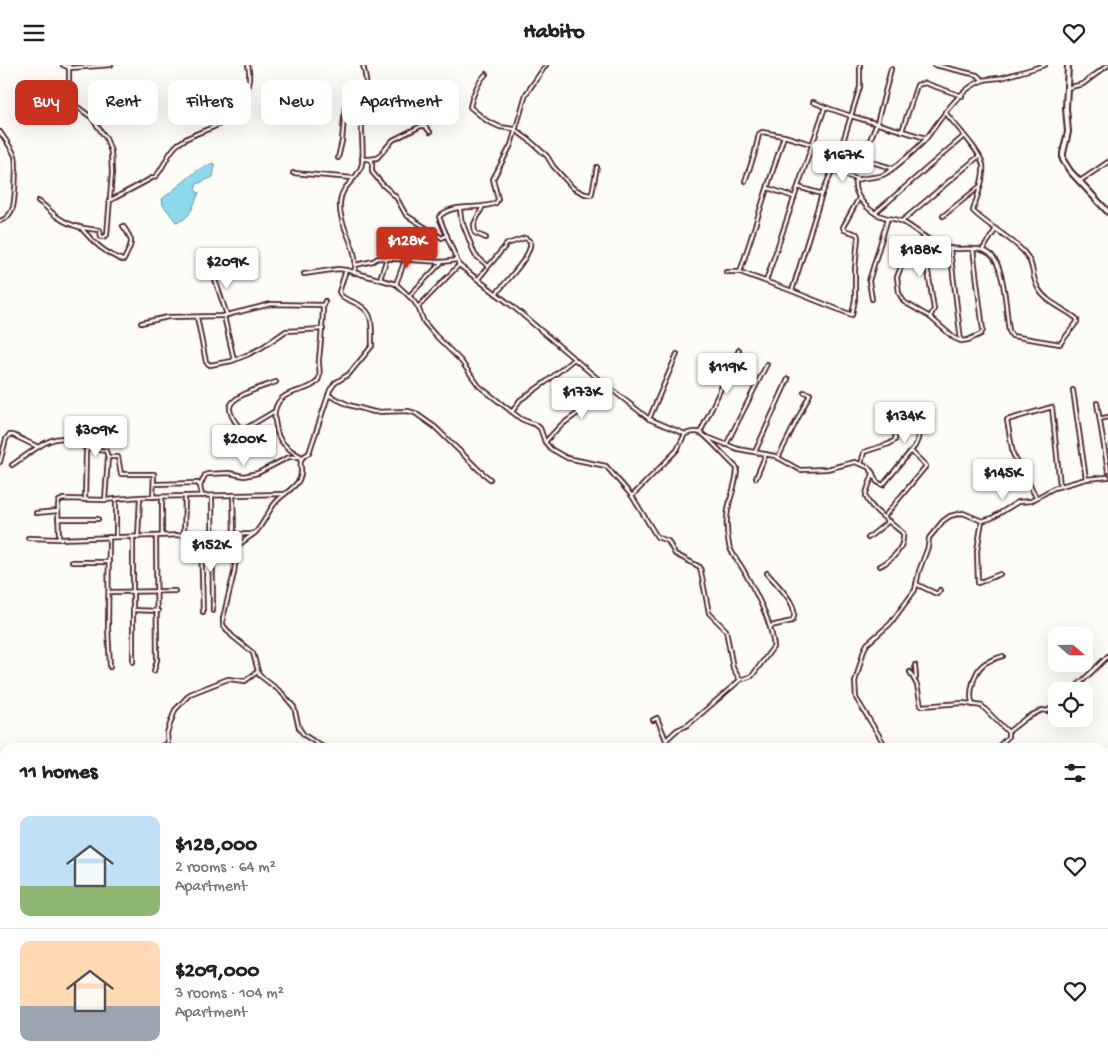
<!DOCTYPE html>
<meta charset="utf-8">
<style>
:root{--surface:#fff;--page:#f2f2f2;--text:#222;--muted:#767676;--line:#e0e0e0;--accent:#c8321e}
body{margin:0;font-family:"Gochi Hand",sans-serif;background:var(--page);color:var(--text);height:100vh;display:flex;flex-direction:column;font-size:19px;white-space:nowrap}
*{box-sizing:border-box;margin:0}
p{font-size:16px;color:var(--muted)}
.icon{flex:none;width:28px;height:28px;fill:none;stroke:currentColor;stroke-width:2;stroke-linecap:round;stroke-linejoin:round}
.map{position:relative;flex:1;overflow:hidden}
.sheet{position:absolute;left:0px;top:678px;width:1109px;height:321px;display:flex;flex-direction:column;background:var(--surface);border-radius:15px 15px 0 0;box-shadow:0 5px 20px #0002}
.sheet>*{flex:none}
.hud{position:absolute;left:15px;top:15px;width:500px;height:45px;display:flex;gap:10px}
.needle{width:32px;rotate:110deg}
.buttons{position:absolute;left:1048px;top:562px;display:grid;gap:10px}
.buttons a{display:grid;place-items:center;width:45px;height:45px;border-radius:10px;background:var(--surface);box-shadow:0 5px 20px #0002;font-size:25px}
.price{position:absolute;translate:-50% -42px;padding:0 11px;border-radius:5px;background:#fff;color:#222;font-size:16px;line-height:32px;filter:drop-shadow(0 1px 2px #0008)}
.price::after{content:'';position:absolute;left:50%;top:30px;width:15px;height:11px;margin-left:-8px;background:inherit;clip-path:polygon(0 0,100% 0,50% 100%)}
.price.on{background:var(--accent);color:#fff}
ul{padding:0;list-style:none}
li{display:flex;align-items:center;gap:15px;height:125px;padding:0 20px}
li+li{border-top:1px solid var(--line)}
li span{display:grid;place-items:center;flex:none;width:140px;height:100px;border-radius:10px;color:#555}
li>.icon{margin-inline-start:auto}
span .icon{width:60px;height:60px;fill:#fffc;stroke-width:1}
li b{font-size:21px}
h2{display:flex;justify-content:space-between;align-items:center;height:60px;padding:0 20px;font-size:21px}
.chip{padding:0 18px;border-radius:10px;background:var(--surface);box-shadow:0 5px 20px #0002;font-size:18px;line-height:45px}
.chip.on{background:var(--accent);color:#fff}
header{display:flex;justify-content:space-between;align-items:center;height:65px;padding:0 20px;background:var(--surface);font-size:22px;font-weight:800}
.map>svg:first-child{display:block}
.water{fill:#8ddaec;stroke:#728f9f}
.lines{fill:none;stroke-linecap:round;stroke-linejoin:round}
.stream{stroke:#728f9f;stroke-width:1}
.street-casing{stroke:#4a1f2b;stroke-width:6}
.secondary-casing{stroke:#4a1f2b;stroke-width:8}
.street{stroke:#fdfcf7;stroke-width:2.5}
.secondary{stroke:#fdfcf7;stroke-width:4}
</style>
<header><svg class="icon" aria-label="menu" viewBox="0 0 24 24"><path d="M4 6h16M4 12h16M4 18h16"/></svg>Habito<svg class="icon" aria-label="heart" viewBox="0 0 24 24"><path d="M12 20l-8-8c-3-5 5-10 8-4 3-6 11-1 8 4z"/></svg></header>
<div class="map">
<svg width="1108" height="998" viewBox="0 0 1108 998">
<rect width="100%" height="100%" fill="#fdfcf7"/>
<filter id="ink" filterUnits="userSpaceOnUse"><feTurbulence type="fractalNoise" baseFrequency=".02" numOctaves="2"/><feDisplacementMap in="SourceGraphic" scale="10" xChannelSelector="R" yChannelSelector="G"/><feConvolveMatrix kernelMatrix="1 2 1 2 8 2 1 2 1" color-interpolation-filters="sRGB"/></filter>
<g filter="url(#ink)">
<path class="water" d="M 213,98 L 215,100 L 213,112 L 197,119 L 195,125 L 199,128 C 193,140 191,155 176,157 L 163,140 L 162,134 L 198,105 Z"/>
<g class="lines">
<g class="stream">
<polyline points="1104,980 1108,979"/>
<polyline points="967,998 971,994"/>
</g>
<g class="street-casing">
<g id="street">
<polyline points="63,0 70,3 111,0"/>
<polyline points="935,0 977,10 983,15"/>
<path d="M 486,9 C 478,17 472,31 470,42 L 487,56 L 500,62 L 514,64 L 529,75 L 547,91 L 553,101 L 573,123 L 585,129 L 591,130 L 592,128 L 597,102"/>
<polyline points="1067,23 1083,19 1108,0"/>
<polyline points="813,37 825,42 851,51 860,22 860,0"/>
<path d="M 945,47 C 954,59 981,87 983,100 C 985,114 976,133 973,146 C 988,161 1009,171 1024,187 C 1035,199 1031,211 1038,223 C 1046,238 1064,243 1077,254 L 1077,257 L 1060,279 L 1012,271 L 1009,266 C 1006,247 1005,200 990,189 C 979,180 962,186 949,183 C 931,180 918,165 903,157 C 896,153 888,154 881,151 C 868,146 853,130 855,116 C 865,111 876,114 885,109 C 895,103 922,80 928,71 C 943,51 958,26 981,16 C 988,13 997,14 1004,12 C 1018,8 1032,4 1045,0"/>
<polyline points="902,66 917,20 925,18 962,31"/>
<path d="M 0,67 C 5,74 11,82 15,91 C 17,99 15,133 13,142 C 11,149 6,154 0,156"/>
<polyline points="338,93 342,76 345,42 365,41"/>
<polyline points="362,94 369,94 372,96 372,107 382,119 396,132 406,150 442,173 447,170"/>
<polyline points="369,94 377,93 393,75 421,61 425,61 430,67"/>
<polyline points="862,95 877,58 891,4"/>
<polyline points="832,106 857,114"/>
<polyline points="293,108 353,113"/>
<polyline points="745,116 754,91 759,69 762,67 784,71 892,103"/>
<polyline points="1080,116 1108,97"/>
<polyline points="798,122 822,129"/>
<polyline points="768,123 794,132"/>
<path d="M 38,136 C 46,141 51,148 59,153 C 72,162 86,164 100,165 L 101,172 L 104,172 L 107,170 L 112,108 L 111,87 L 106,73 L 91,52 L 72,38 L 69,30 L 69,0"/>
<path d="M 109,136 L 156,111 C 165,101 167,88 178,79 C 205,59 229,68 245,30 C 249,20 251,11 248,0"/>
<polyline points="482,143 474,159 475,168 486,173"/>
<polyline points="460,144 461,154 475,190 488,201"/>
<polyline points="875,148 964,71"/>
<polyline points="943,151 979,122"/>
<polyline points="902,156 979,91"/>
<path d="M 82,164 C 94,178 105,188 122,195 L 124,195 C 132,177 135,178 123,161"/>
<polyline points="925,172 908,185 897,212 899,228 904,237 930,252 954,273 961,276 968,275 981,269 983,265 973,184"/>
<polyline points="923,175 934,244 930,252"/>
<polyline points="950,184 961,276"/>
<polyline points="983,184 996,164"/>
<polyline points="356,200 373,196 378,193 442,197 457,195"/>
<polyline points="212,206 227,250"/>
<polyline points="726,207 740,207 792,226 852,250 855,234 855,204 858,172 857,169 844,165 843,162 859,133"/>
<polyline points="740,207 784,71"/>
<path d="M 354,208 C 361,183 338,163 340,138 C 341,119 358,116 362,99 C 364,86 361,70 362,57 C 363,50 365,44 366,38 C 368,25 366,12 363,0"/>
<polyline points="304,209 338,204 346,205"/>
<polyline points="380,214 387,193"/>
<path d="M 478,214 L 507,179 L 525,173 L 530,176 C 534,189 505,217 496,229"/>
<polyline points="766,216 825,42"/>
<polyline points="396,219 405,195"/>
<polyline points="792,226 822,129 838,92 851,51 926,73"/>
<polyline points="409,231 442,197"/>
<polyline points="872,234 869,216 888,153"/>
<polyline points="418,242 459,200"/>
<polyline points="224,251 234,295"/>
<polyline points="197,252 206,297 210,300 232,296 249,289 261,283 286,266 323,264"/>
<polyline points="141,258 168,252 223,251 271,239 322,240"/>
<polyline points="1073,325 1086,414"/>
<polyline points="328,330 349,340 374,347 408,346 415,348 435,362 479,405 490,414"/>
<polyline points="1097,338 1108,406"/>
<polyline points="512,347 520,335 546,317 574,294"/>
<polyline points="649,354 677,289"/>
<polyline points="1100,354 1108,352"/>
<polyline points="886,361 897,361"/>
<polyline points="243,365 275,346"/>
<polyline points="700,368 739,285"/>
<path d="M 707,372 L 738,384 L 775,391 L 800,405 L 827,404 L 855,397 L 868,402 L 873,408 C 872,414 865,427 866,431 C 868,443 894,460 903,468 C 905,483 892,495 880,501"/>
<path d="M 252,377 C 246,370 230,354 230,344 C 228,331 266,321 276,317"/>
<polyline points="545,377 560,361 603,330 609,323"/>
<polyline points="726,380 767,299"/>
<polyline points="755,387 788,314"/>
<polyline points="108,392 118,392 121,409 154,409 153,432"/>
<path d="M 302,392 C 289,385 277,377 276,361 C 275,357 274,351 275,346 C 279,321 312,330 319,313 C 321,306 318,300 319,294 C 321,275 323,259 323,240 L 325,236"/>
<polyline points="778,393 810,329 804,327"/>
<path d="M 0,397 L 6,374 L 9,370 L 13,370 L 38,382 C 58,369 69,371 87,384"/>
<polyline points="861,399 864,387 889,379 895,375 897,356"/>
<polyline points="12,400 38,382"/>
<polyline points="873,409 877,417 883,420 915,381 918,374 922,342"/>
<polyline points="756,413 766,389"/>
<polyline points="154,419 198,418 200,421 202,431"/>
<polyline points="200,421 205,410 208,409 229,408 244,411 258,408 289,392 300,392"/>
<polyline points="233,430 234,469"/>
<polyline points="212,431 213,546"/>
<polyline points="632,431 657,472 668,476 675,489 681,492 700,502 709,548 726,565 733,603 740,615"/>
<polyline points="1036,432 1013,389 1007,355 1052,342 1060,421"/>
<polyline points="116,434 116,472"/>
<polyline points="85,435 86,386 89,383 106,386 108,392 105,435"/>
<polyline points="36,448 58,446"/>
<polyline points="884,452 926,401 911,386"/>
<polyline points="58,454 98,454"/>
<polyline points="982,456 977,486 978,518 1000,509"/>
<polyline points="255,468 237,481 234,508 223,553 223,560 232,571 253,588 259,610 281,627 294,642 299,663 304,670 323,682"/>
<polyline points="162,470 162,432"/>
<polyline points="184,470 185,432"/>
<polyline points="201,471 203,547"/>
<polyline points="109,472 108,563 110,602"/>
<polyline points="133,472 133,597"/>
<polyline points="138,472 140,432"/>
<path d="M 28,473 L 59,474 L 184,470 L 251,469 L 256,467 C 264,458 268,446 276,437 C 283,429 294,424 299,415 C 306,402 293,396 309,388 L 330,325 L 335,318 L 349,309 L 372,281 C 371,257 376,246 351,236 C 345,234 341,232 339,227 L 346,205 L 396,219 L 412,234 L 418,242 L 424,257 L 435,270 L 461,296 L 479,321 L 521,354 L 536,360 L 540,363 L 545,377 L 551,384 L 567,393 L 606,401 L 632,431 L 677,385 L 685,369 L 649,354 L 592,309 L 511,240 L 459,200 L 439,152 C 452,137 479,146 496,138 L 498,134 L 493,114 L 511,80 L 526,29 L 546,0"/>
<polyline points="868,473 889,456"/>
<polyline points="59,474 58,440 59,436 63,434 105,435 140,432 284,429"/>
<polyline points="72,497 109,497"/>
<path d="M 767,508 C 776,519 802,542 792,556 L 771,561"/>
<polyline points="916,519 937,529 940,525"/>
<polyline points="109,527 175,526"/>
<polyline points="133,545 158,546"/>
<polyline points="915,600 916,613"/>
<polyline points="154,606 157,595 156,472"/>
<polyline points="910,607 917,620 921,641 963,638 982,641 1008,667"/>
<polyline points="1072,626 1108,591"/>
<path d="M 973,640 C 968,629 974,606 984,599 C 989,595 997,593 1003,591"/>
<polyline points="653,655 657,653 666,675"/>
<polyline points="158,682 167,679"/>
<polyline points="168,682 167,668 175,645 190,629 228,614 245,616 257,607"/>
<path d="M 669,682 L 666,679 L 666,675 L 677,665 L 688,660 L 740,615 L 752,611 L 774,581 C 770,553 758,532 744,506 C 740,498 731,489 729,480 C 727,470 726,455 728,445 C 730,431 737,418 737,403 C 730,397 707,371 701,368 C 696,366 691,367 685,369"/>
<polyline points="886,682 856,633 855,617 864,585 867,579 890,559 915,525 919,506 928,482 929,473 943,456 950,451 963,448 982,456 992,453 1018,437 1031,436 1054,423 1086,414 1108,412"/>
<polyline points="998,682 1008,672 1008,667 1026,653 1042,645 1047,646 1056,640"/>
<polyline points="479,994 483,998"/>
<polyline points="654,994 655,998"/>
<polyline points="599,998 601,994"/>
</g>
</g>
<g class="secondary-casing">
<polyline id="secondary" points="1068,0 1066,43 1068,67 1063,88 1063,95 1070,106 1108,147"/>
</g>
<use href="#street" class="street"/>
<use href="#secondary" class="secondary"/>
</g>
</g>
</svg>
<div class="buttons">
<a><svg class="needle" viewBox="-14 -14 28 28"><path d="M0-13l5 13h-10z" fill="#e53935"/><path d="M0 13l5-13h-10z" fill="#767676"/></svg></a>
<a><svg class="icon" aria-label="locate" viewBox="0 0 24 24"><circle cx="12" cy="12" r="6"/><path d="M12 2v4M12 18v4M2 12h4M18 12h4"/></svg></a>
</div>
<b class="price" style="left:843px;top:118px">$167K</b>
<b class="price on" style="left:407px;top:204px">$128K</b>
<b class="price" style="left:920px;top:213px">$188K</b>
<b class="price" style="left:227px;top:225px">$209K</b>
<b class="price" style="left:727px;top:330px">$119K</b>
<b class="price" style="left:582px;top:355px">$173K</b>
<b class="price" style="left:905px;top:379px">$134K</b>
<b class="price" style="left:96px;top:393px">$309K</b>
<b class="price" style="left:244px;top:402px">$200K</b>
<b class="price" style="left:1003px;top:436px">$145K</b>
<b class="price" style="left:211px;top:508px">$152K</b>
<div class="hud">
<a class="chip on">Buy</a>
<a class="chip">Rent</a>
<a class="chip">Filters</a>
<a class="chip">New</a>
<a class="chip">Apartment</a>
</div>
<section class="sheet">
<h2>11 homes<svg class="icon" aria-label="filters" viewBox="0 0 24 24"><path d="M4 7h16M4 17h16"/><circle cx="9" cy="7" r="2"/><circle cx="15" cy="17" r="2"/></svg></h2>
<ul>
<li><span style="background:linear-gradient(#bfe0f5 70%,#8fb573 0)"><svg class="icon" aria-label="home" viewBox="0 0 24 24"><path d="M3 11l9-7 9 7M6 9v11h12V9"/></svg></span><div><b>$128,000</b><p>2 rooms · 64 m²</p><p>Apartment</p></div><svg class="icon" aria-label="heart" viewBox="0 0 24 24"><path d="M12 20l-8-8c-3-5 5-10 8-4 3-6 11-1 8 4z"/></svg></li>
<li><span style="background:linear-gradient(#ffd9b3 65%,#9aa5b1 0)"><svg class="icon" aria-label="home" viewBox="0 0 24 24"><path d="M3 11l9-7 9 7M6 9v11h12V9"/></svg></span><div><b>$209,000</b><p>3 rooms · 104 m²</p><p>Apartment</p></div><svg class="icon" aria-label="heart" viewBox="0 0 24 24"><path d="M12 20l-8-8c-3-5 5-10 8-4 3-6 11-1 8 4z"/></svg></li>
</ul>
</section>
</div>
